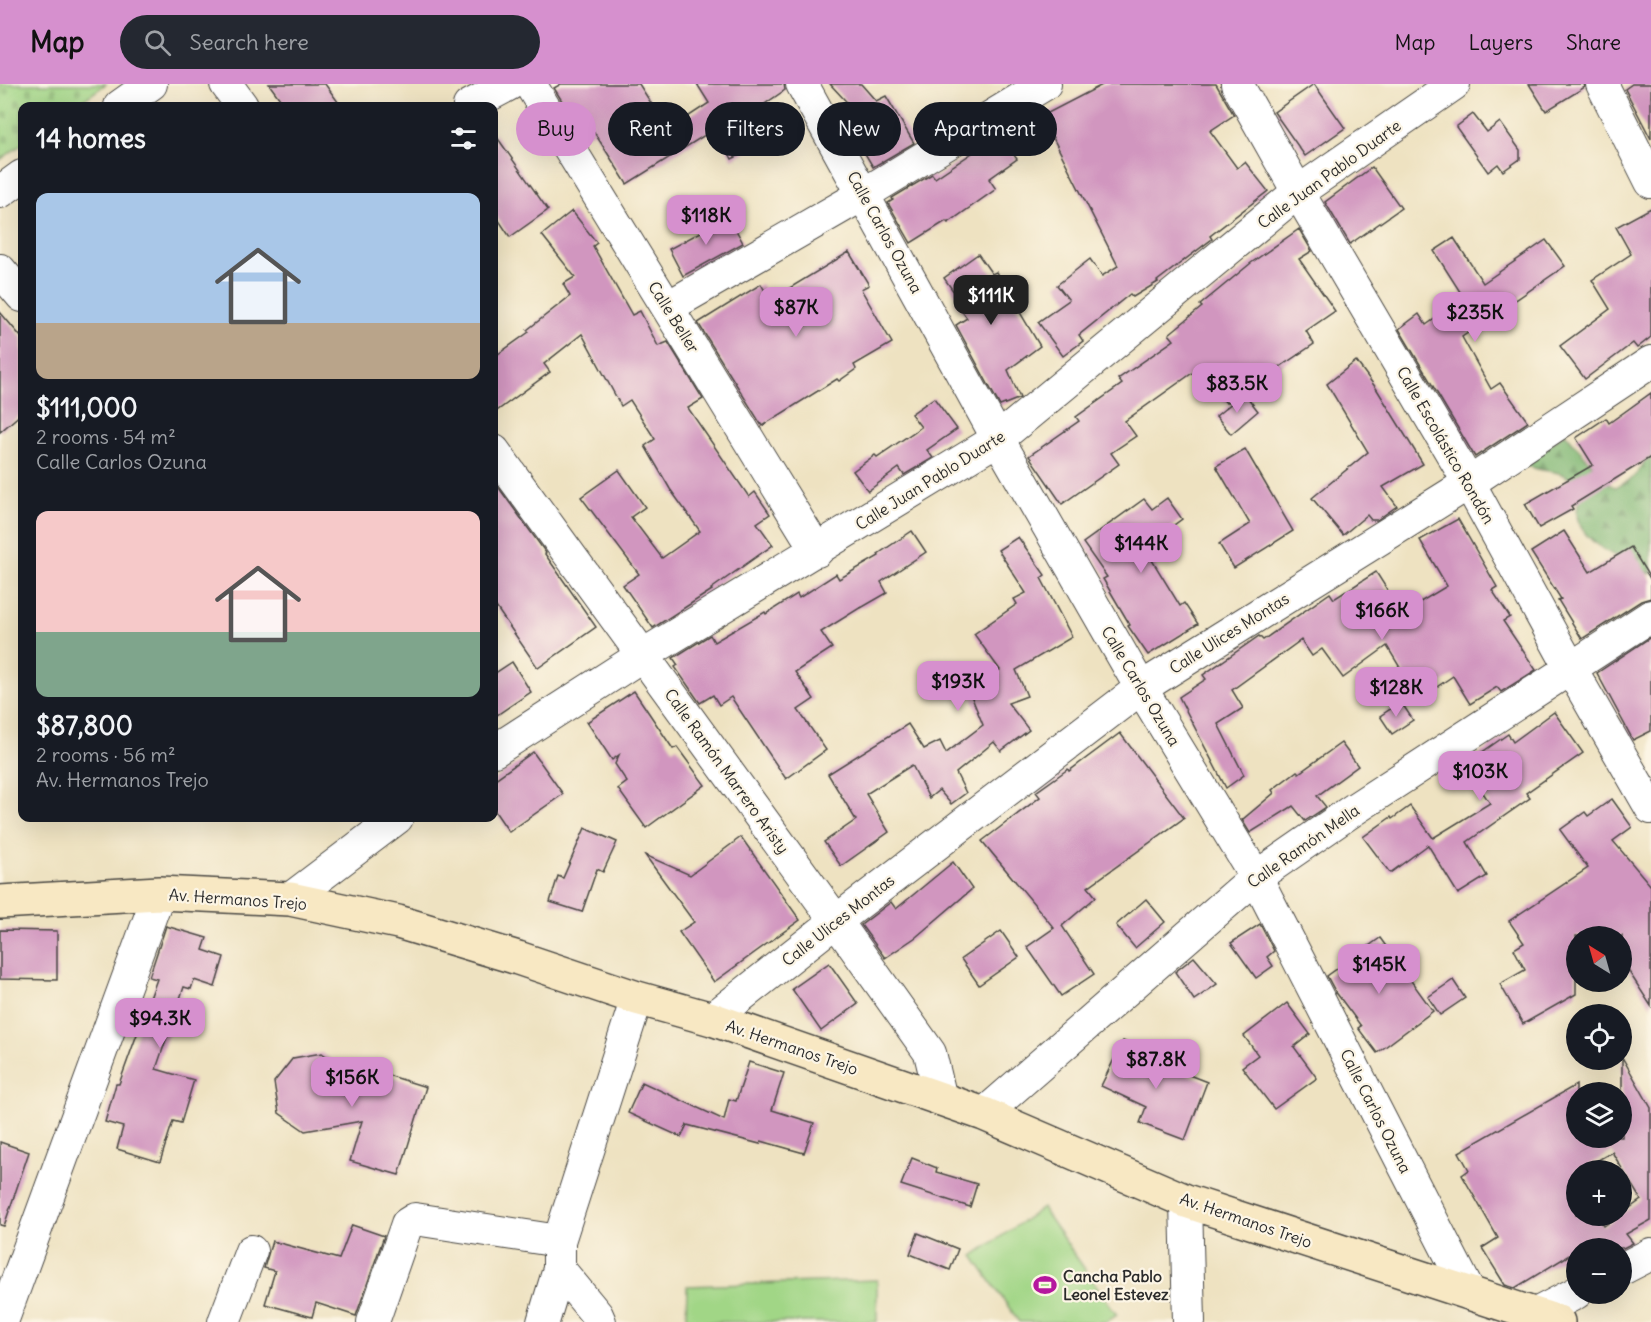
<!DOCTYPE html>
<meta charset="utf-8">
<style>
:root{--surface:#171b24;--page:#242831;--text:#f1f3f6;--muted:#9ea1a6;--accent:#d690ce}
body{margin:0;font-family:Delius,sans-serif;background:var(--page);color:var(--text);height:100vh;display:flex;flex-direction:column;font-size:22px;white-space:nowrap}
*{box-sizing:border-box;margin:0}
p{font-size:20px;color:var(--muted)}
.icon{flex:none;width:33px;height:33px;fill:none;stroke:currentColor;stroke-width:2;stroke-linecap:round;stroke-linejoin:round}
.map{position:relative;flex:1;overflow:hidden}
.details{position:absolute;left:18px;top:18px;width:480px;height:720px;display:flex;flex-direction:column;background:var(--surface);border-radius:12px;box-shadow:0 6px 24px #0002}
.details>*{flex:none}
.guide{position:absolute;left:516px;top:18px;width:570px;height:54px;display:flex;gap:12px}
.needle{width:39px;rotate:323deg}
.controls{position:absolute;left:1566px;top:842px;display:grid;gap:12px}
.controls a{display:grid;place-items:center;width:66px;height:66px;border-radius:50%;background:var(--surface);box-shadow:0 6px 24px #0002;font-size:30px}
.price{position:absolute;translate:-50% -51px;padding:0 14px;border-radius:12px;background:var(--accent);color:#111;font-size:20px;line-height:39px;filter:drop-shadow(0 2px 3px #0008)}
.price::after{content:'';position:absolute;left:50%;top:36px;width:18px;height:14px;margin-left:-9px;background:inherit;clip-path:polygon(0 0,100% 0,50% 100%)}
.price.selected{background:#222;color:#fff}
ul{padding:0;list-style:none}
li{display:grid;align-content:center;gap:12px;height:318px;padding:0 18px}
li span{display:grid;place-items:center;height:186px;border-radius:12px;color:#555}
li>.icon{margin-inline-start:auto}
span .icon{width:108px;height:108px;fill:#fffc;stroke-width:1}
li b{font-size:26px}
h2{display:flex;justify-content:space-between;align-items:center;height:72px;padding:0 18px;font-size:26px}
.tag{padding:0 21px;border-radius:27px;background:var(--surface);box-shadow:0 6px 24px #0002;font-size:21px;line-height:54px}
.tag.selected{background:var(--accent);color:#111}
header{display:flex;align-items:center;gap:36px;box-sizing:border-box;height:84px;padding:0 30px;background:var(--accent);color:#111}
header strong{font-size:28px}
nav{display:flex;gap:33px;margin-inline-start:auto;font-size:21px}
.search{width:420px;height:54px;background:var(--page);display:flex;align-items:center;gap:15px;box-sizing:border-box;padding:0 21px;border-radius:33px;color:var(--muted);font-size:22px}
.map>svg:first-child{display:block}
.grass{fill:#a1d686;stroke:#668058;stroke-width:1.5}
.forest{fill:url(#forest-firs);stroke:#56714f;stroke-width:1.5}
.cemetery{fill:url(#cemetery-stones);stroke:#668058;stroke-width:1.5}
.building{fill:#d196bf;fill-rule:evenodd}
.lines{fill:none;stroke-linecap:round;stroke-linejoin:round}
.minor-casing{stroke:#484642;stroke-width:34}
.secondary-casing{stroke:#484642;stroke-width:36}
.minor{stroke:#fff;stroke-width:32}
.secondary{stroke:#f8e8c3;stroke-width:33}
.labels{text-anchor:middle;stroke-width:4.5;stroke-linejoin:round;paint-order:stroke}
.street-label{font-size:16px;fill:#2b2b2b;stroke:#fcf5e5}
.poi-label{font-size:16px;font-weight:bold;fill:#2b2b2b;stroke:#fcf5e5;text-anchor:start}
</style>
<header>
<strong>Map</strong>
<div class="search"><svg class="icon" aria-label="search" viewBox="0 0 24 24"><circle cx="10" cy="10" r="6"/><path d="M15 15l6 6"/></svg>Search here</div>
<nav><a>Map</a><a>Layers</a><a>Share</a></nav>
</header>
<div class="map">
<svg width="1651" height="1238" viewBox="0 0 1651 1238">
<defs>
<pattern id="forest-firs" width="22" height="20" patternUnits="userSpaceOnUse" patternTransform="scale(1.5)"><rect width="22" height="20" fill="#80b773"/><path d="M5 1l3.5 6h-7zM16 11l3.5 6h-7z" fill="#69955f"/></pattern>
<pattern id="cemetery-stones" width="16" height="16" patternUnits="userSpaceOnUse" patternTransform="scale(1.5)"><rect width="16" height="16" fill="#a1d686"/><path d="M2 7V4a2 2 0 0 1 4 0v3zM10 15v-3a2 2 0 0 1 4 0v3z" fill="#8bb874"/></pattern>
</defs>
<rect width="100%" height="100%" fill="#fcf5e5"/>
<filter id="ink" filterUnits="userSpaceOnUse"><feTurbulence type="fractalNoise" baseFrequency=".0167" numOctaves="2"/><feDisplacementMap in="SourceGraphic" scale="12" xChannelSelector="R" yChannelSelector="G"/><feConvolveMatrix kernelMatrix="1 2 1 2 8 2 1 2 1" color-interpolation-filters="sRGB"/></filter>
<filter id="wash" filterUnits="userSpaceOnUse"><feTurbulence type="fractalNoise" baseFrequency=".008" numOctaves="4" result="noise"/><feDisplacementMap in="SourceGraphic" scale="24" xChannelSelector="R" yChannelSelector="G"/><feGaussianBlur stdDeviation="1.35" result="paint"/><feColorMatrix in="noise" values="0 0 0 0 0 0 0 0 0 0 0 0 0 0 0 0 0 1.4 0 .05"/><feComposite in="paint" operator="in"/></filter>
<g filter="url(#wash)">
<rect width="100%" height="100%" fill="#eee2c1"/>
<g class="grass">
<polygon points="1042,1124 1117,1231 1106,1238 1019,1238 973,1172"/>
<polygon points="877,1196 877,1238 686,1238 687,1202"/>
</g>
<path class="forest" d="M 1651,336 L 1651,490 C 1627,477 1587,464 1578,436 C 1574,425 1584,411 1575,400 C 1560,382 1542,391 1525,380 L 1565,349 L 1606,397 L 1615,403 C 1624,401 1628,397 1636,391 C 1651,371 1651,363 1651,336 Z"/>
<polygon class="cemetery" points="0,0 106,0 75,22 22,22 22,60 0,76"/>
<g id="blocks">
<g class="building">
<polygon points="269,0 325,0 341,22 285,22"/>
<polygon points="561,0 639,0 668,46 709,19 697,0 784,0 785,6 743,35 762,60 732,75 716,44 627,100 594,48 584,53 554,4"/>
<polygon points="830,0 861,0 876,17 886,12 914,59 873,83 845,36 857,29"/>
<polygon points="1104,0 1216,0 1234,31 1210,47 1237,84 1245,78 1268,107 1210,152 1212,155 1157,197 1158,198 1133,213 1130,210 1079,251 1083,257 1063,272 1038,238 1069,216 1057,201 1090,175 1102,192 1118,182 1042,32"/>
<polygon points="1314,0 1345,44 1305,72 1274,28"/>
<polygon points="1529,0 1584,0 1585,3 1546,27"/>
<polygon points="1632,0 1651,0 1651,55 1625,5"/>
<polygon points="1473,30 1487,48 1500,38 1520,66 1520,75 1503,87 1498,80 1488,88 1456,43"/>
<polygon points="494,49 548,126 510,153 494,129"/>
<polygon points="999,51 1017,75 989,95 996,105 948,139 946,137 911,159 888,119 893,116 892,114 932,90 935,94"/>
<polygon points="1372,83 1401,124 1350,160 1325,118"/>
<polygon points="1651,124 1651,253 1637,264 1633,259 1585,295 1560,262 1610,225 1592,196 1631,170 1616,143"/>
<polygon points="572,127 597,159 593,162 632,231 640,227 658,262 668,258 703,315 688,324 749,413 755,408 770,430 757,439 773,461 711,505 712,506 653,544 623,501 639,490 581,413 619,386 645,423 631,433 662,474 700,447 670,405 645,362 655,355 630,316 621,322 582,250 544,280 550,288 494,329 494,273 529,248 527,246 570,212 563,200 575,193 542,151"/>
<polygon points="729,133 743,159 683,192 669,165"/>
<polygon points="1299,145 1312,167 1299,175 1335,227 1306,247 1314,260 1226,319 1198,285 1125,337 1136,352 1111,369 1119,380 1062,420 1029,372 1079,337 1076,333 1122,300 1118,295 1174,256 1169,250 1202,223 1200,221 1251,179"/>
<polygon points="1454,154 1483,199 1546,156 1565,182 1462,253 1491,305 1500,299 1528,338 1475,373 1399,245 1419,230 1426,241 1464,214 1434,167"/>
<polygon points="849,168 869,201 861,205 892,259 854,281 856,285 839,297 837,295 762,342 698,239 761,200 770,216"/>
<polygon points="978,170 992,190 996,188 1040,262 1008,286 1020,314 1000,322 956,241 967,234 955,218 959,215 944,194"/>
<polygon points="0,228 22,254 22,329 0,348"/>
<polygon points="1356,277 1376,304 1423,380 1383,403 1397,422 1377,436 1371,436 1367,431 1343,451 1312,414 1368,368 1327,300"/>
<polygon points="1244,309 1258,327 1231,350 1216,332"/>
<polygon points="1651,309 1651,373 1571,422 1573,425 1539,444 1525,420 1593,381 1576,354 1606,334 1609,339"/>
<polygon points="934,314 957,345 927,366 933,374 904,391 899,384 868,407 853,387 875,371 877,373 921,343 911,330"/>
<polygon points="1245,365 1293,447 1234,484 1219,460 1250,440 1216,382"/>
<polygon points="494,397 546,469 545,470 596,543 538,584 494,520"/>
<polygon points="1167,414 1182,435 1144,463 1180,522 1184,519 1198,540 1148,571 1128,542 1130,541 1103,495 1107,493 1083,459 1144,415 1152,425"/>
<polygon points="1458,435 1497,503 1492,506 1510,533 1503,537 1536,586 1501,608 1497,603 1470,620 1453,592 1419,615 1387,562 1343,594 1322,565 1312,572 1301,556 1232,606 1243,624 1218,640 1244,691 1226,704 1179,613 1206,595 1203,591 1259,552 1263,556 1330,509 1334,515 1376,488 1402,529 1447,502 1420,456"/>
<polygon points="912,447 926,468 881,498 887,509 861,524 861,523 821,548 832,564 795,588 814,615 798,626 826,666 786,695 731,613 719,621 713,611 700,619 675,583 678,581 673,574 710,551 714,558 765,528 766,530 797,510 799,514 836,490 839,495 879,472 878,470"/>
<polygon points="1564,447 1590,488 1631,463 1651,496 1651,514 1641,517 1582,555 1558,516 1561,515 1531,468"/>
<polygon points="1018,453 1045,491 1041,494 1072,553 1016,586 1027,612 1008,619 1029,646 1001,667 994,658 956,689 966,709 951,720 939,706 929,714 912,681 866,710 889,748 841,782 824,758 856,736 828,690 908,640 924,665 940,657 946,669 983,641 966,599 1000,586 974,550 1017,520 1014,515 1026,509 998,466"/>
<polygon points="1651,553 1651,647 1633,656 1597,589"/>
<polygon points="512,578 531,608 494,633 494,590"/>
<polygon points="634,607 673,665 677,663 705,701 646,744 618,705 627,698 615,680 619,671 612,676 587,638"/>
<polygon points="1401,618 1413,636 1392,650 1380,632"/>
<polygon points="1554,628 1583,669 1526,709 1530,714 1467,758 1487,792 1458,810 1428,761 1390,789 1363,753 1391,733 1392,735 1410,722 1433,754 1490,719 1464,681 1508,650 1513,658"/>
<polygon points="1120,649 1184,734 1088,803 1096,813 1062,842 1094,890 1061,912 1027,863 1054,844 982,757 1040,713 1036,708 1068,685 1069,687"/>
<polygon points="1341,659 1358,682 1317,712 1326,723 1305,737 1293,722 1250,749 1242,736 1274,709 1272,706 1297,687 1299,689"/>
<polygon points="533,668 563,710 509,748 494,726 494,696"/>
<polygon points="1612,715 1632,743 1613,757 1651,802 1651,922 1622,877 1622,852 1576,852 1576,910 1523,940 1500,900 1525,886 1514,865 1524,859 1509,837 1588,784 1560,746 1585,728 1588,732"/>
<polygon points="585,744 617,758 603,788 597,785 582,828 550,818 558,792 563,794"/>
<polygon points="741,753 800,836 714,898 679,848 694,838 645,771 690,791"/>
<polygon points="953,778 972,805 916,853 885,874 861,841 891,818 896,825"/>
<polygon points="1146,815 1165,838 1135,864 1116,841"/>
<polygon points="1260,840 1274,867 1267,873 1273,882 1256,894 1231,859"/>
<polygon points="166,842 207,854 203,866 224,873 215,903 194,896 191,905 184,903 156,985 194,996 181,1039 173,1037 160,1078 117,1065 123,1043 105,1038 116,1000 119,1000 157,895 149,893"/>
<polygon points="0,846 57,847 57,896 0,895"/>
<polygon points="1001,847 1019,873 979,901 961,875"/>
<polygon points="1380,854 1433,927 1377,969 1358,944 1361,942 1335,907 1327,892"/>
<polygon points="1194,873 1217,900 1194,916 1175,888"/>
<polygon points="829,879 858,920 821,947 792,905"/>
<polygon points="1453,896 1465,914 1440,931 1428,913"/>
<polygon points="1287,919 1310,950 1294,963 1317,994 1274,1025 1242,983 1258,971 1244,952"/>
<polygon points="1123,957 1153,972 1153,977 1207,998 1185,1056 1140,1039 1146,1023 1101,1002"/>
<polygon points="322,969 372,1006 378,988 426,1003 399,1091 350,1077 362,1037 305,1047 279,1029 274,998 293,974"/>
<path d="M 1622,973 L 1651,1024 L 1651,1136 L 1626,1150 L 1633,1159 L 1623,1164 L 1576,1164 L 1576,1167 L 1515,1204 L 1505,1201 L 1482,1164 L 1498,1154 L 1462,1091 L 1469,1086 L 1459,1068 L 1576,1001 L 1576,1053 L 1622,1053 ZM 1612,1068 L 1641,1116 L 1604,1142 L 1596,1131 L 1576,1131 L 1576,1086 L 1581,1086 Z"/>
<polygon points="749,978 784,989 772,1026 814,1039 804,1069 761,1057 760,1060 687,1041 681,1053 628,1029 642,998 724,1036 729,1015 736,1017"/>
<polygon points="0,1058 29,1068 4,1142 0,1141"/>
<polygon points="912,1074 937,1084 936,1088 977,1100 970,1123 901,1101"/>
<polygon points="352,1141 384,1152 356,1232 316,1219 312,1233 265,1220 275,1187 264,1184 272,1157 339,1175"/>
<polygon points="918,1149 958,1165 950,1186 910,1170"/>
</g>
</g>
</g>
<g filter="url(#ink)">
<use href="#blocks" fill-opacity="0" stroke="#484642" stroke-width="1.5"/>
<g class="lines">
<g class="minor-casing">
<g id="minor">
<polyline points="226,0 242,22"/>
<polyline points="530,0 817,467"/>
<polyline points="802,0 998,355 1141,604 1256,793 1470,1210"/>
<polyline points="1237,0 1298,108 1469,399 1571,585 1651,724"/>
<polyline points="1602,0 1651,98"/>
<polyline points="120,22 151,0"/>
<polyline points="469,22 510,0"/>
<polyline points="0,108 22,92"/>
<polyline points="0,186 22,212"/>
<polyline points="668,223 864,110 1045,0"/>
<polyline points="494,367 836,837 930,969 941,1015"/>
<polyline points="494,667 643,571 998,355 1298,108 1454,0"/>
<polyline points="290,815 397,734"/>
<polyline points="712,935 836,837 1141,604 1469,399 1651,278"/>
<polyline points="984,1030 1256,793 1353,726 1651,532"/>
<polyline points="1186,1117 1189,1238"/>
<polyline points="559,1185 597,1231 600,1238"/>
<polyline points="1622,1185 1651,1170"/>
<polyline points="1534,1231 1576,1209"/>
<polyline points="2,1238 159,809"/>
<polyline points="224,1238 251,1167"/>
<polyline points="373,1238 407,1140 415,1135 559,1157"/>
<polyline points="543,1238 559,1185 559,1157 637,914"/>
</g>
</g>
<g class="secondary-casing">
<polyline id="secondary" points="0,818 159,809 290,815 398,838 518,874 637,914 712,935 984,1030 1186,1117 1558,1238"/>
</g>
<use href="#minor" class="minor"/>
<use href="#secondary" class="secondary"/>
</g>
</g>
<defs>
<g id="stadium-bare" transform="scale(1.8)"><path d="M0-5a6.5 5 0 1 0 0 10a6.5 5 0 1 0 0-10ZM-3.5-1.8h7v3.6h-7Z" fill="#b5179e" stroke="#fcf5e5" stroke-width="2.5" paint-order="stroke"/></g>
</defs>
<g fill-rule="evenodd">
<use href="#stadium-bare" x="1045" y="1201"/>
</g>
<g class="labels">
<g class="street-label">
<text transform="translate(1329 90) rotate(-36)" y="6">Calle Juan Pablo Duarte</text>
<text transform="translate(885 148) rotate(61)" y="6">Calle Carlos Ozuna</text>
<text transform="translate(674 233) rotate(58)" y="6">Calle Beller</text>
<text transform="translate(1446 361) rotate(60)" y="6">Calle Escolástico Rondón</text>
<text transform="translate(930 396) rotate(-32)" y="6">Calle Juan Pablo Duarte</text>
<text transform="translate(1229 549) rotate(-32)" y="6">Calle Ulices Montas</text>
<text transform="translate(1141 602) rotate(59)" y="6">Calle Carlos Ozuna</text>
<text transform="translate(727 687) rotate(54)" y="6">Calle Ramón Marrero Aristy</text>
<text transform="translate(1303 762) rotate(-35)" y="6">Calle Ramón Mella</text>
<text transform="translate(238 815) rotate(4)" y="6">Av. Hermanos Trejo</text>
<text transform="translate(838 836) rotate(-38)" y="6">Calle Ulices Montas</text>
<text transform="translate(792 963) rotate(19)" y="6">Av. Hermanos Trejo</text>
<text transform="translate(1376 1027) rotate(63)" y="6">Calle Carlos Ozuna</text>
<text transform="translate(1246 1136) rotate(19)" y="6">Av. Hermanos Trejo</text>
</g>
<g class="poi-label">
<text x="1063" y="1198">Cancha Pablo<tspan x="1063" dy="18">Leonel Estevez</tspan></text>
</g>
</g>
</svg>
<div class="controls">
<a><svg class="needle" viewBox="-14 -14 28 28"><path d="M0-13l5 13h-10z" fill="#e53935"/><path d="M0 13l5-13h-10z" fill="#9ea1a6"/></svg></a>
<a><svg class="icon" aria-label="locate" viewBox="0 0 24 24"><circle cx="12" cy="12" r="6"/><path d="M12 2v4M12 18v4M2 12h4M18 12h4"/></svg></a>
<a><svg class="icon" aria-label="layers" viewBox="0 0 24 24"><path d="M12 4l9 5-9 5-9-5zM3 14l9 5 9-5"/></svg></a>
<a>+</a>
<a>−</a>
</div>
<b class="price" style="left:706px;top:162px">$118K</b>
<b class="price selected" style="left:991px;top:242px">$111K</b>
<b class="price" style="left:796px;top:254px">$87K</b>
<b class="price" style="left:1475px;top:259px">$235K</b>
<b class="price" style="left:1237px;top:330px">$83.5K</b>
<b class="price" style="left:1141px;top:490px">$144K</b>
<b class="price" style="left:1382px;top:557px">$166K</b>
<b class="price" style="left:958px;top:628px">$193K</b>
<b class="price" style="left:1396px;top:634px">$128K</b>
<b class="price" style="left:1480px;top:718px">$103K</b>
<b class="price" style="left:1379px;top:911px">$145K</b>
<b class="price" style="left:160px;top:965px">$94.3K</b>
<b class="price" style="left:1156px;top:1006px">$87.8K</b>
<b class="price" style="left:352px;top:1024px">$156K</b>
<div class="guide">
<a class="tag selected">Buy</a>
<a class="tag">Rent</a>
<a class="tag">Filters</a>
<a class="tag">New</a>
<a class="tag">Apartment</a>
</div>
<section class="details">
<h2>14 homes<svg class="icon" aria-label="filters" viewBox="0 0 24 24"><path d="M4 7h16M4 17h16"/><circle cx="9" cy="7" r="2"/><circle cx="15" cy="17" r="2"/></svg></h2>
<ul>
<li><span style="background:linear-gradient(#a9c7e8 70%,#b9a48a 0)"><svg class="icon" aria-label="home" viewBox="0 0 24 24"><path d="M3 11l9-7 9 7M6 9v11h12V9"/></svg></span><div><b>$111,000</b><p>2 rooms · 54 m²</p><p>Calle Carlos Ozuna</p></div></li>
<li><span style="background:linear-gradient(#f6c9c9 65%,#7fa58c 0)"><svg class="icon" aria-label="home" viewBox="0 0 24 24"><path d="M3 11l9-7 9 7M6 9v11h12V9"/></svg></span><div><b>$87,800</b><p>2 rooms · 56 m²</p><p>Av. Hermanos Trejo</p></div></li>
</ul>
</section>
</div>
